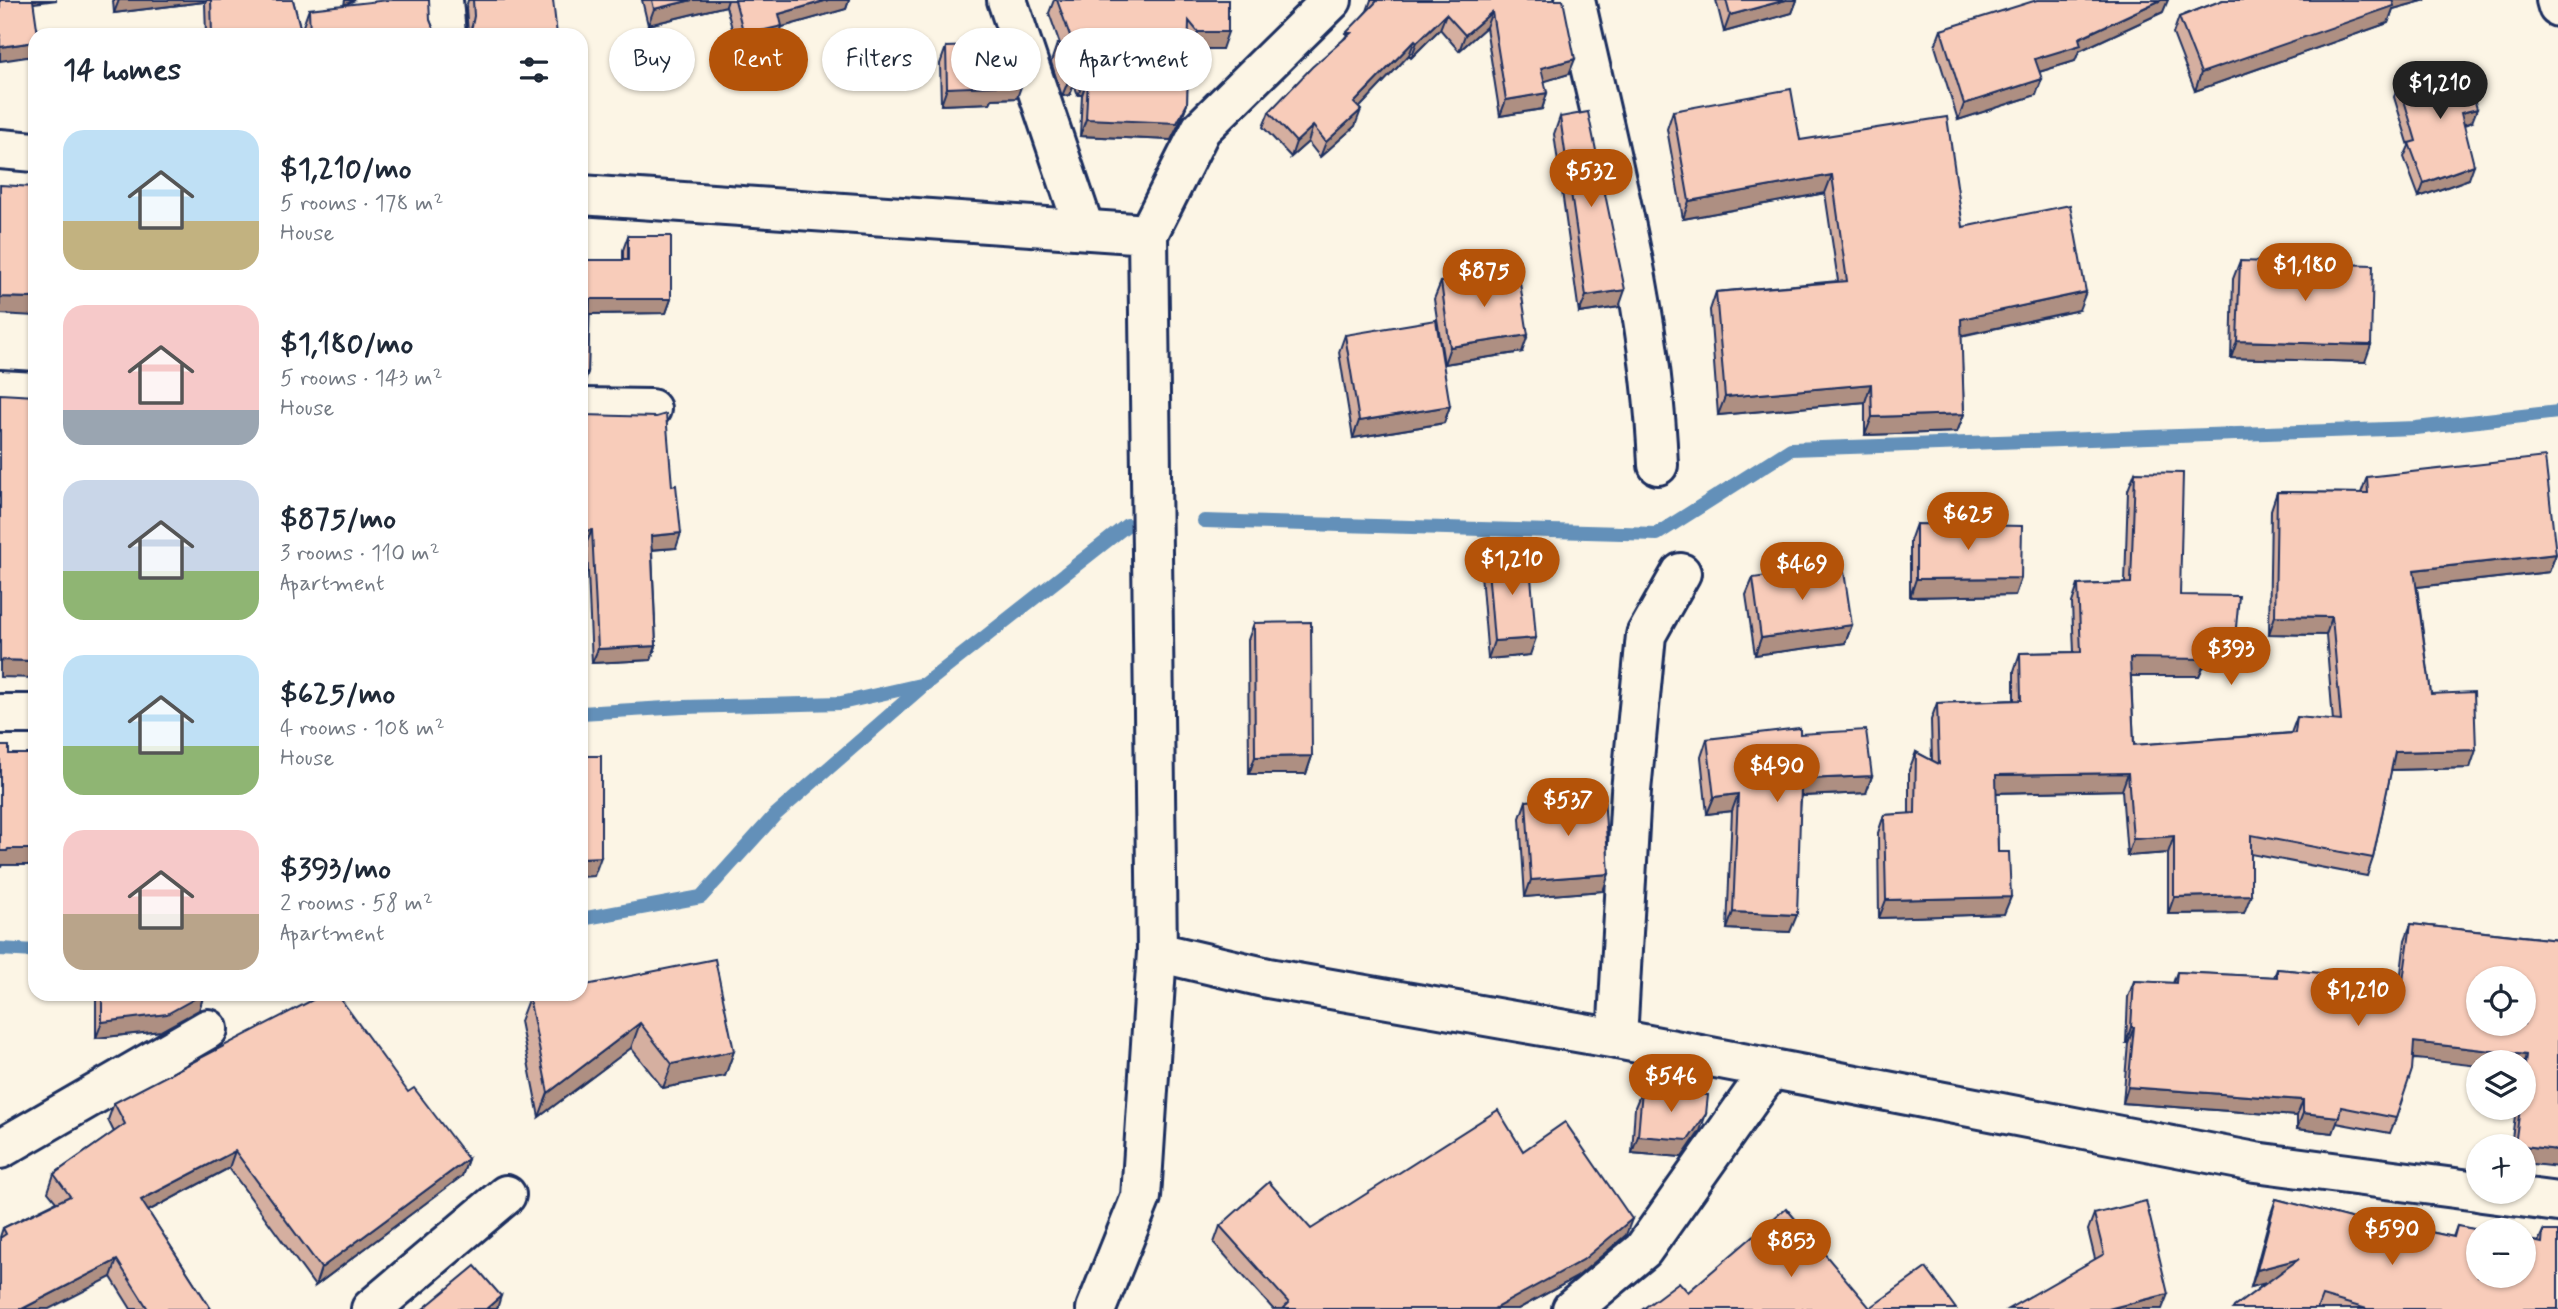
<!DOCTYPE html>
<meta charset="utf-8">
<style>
:root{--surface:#fff;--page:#f6f6f7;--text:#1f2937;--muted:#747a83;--accent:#b45309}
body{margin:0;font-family:Mynerve,sans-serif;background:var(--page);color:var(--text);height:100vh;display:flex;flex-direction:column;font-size:26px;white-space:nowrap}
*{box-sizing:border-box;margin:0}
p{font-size:23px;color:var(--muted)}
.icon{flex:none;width:38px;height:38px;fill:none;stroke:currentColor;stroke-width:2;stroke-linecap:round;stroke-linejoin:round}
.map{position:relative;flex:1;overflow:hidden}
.details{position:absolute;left:28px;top:28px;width:560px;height:973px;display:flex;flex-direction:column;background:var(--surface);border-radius:21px;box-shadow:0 2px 5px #0004}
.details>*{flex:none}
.guide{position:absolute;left:609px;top:28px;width:665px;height:63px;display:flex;gap:14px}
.controls{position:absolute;left:2466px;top:966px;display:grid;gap:14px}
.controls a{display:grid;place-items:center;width:70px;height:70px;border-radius:50%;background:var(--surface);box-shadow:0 2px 5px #0004;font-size:35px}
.price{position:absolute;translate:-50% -60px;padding:0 16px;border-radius:24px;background:var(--accent);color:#fff;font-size:23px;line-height:46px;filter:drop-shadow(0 2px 4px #0008)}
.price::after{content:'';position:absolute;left:50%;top:42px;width:21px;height:16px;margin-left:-10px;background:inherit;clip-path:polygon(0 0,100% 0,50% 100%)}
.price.selected{background:#222;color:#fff}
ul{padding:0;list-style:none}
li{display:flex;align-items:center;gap:21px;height:175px;padding:0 35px}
li span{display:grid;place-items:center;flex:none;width:196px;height:140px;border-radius:21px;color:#555}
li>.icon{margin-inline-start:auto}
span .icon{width:84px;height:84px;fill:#fffc;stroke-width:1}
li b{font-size:30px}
h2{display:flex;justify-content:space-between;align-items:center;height:84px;padding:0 35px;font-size:30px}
.chip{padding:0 24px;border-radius:32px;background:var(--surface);box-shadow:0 2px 5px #0004;font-size:24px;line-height:63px}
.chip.selected{background:var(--accent);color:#fff}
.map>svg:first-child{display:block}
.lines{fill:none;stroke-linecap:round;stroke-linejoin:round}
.stream{stroke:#6490b9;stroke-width:14}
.street-casing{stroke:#1b2f5e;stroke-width:44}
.secondary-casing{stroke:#1b2f5e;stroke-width:44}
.street{stroke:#fcf5e5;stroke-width:38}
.secondary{stroke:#fcf5e5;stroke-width:38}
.wall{fill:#d5afa0;stroke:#1b2f5e;stroke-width:2}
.shaded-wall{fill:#ae8f82;stroke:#1b2f5e;stroke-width:2}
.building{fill:#f8ccba;stroke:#1b2f5e;stroke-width:2;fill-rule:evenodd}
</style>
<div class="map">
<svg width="2558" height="1309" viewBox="0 0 2558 1309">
<rect width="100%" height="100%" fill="#fcf5e5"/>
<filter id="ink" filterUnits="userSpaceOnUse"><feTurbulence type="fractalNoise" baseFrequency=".0143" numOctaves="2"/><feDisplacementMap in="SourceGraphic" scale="14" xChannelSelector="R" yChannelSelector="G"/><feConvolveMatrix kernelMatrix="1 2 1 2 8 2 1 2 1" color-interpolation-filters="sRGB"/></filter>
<g filter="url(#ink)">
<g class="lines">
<g class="stream">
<polyline points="1204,521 1657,534 1791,449 2416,428 2558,412"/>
<polyline points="581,713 683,707 841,703 920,685"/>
<polyline points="581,919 701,897 775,815 924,685 1127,525"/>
<polyline points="0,949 35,951"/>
</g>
<g class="street-casing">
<g id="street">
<polyline points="443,0 446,35"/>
<polyline points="1007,0 1084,228"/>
<path d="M 1575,0 C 1609,154 1652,307 1658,465"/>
<polyline points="2556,0 2558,7"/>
<polyline points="1148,234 1201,129 1332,0"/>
<polyline points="0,390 35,392"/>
<polyline points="581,408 651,409"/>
<polyline points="0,714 35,714"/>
<polyline points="1617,1039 1631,791 1646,635 1681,573"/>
<polyline points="0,1149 208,1029"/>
<polyline points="371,1309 506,1195"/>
<polyline points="1096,1309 1141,1197 1157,952"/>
<polyline points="1572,1309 1643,1250 1771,1069"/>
</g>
</g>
<g class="secondary-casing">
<g id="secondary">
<polyline points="0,149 35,152"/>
<polyline points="581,195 1148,234 1157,952 1268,978 1617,1039 2255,1162 2478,1191"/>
<polyline points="2482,1192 2558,1202"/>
</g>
</g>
<use href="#street" class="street"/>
<use href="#secondary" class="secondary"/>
</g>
<g class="wall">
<polygon points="113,0 204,0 203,2 114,13"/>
<polygon points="206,0 293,0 302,35 206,35 205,3"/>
<polygon points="468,0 553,0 468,32 466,8"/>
<polygon points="642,0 849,0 846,9 782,27 776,41 738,51 726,6 648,25"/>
<polygon points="1054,0 1228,0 1222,49 1192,49 1188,45 1187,104 1180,122 1171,140 1080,136 1082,95 1078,95 1074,84 1070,95 1062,96 1051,62 1057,44 1060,44 1049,13"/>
<polygon points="1371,0 1563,0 1569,74 1544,81 1547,93 1542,109 1500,116 1486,27 1459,51 1440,29 1411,58 1409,55 1359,108 1355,126 1320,157 1308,142 1291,157 1263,127 1269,112 1343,40 1367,11"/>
<polygon points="1716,0 1797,0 1792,13 1724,32"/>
<polygon points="2223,0 2426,0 2393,9 2388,23 2195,91 2173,34 2179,17"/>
<polygon points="309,9 430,20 434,30 440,35 303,35 303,26"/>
<polygon points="2163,12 2079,51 2075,61 2039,72 2036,95 1958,120 1935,46 1941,30"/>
<polygon points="946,47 1017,98 992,99 990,103 941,105 940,64"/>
<polygon points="2399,83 2472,122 2464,125 2469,179 2419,197 2404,157 2409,146 2394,97"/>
<polygon points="1673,111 1800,140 1963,227 2079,310 1961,336 1964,414 1957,432 1865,435 1865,402 1718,415 1710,310 1716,292 1838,281 1825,193 1683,219 1667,129"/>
<polygon points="1560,117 1619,307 1579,313 1554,134"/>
<polygon points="628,236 671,299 666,313 589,314 588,372 583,386 581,387 581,260 623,260 623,250"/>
<polygon points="2240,261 2365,362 2231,358 2233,279"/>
<polygon points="1441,282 1522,352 1444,364 1434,299"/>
<polygon points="1345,335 1450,406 1444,423 1353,438 1339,352"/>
<polygon points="581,414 676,548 652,550 656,646 651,660 592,663"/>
<polygon points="2135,472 2180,595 2234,648 2227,665 2203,667 2199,676 2131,676 2134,745 2291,733 2297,717 2333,721 2326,635 2269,634 2271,510 2277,492 2361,493 2367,477 2556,554 2549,572 2417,587 2431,694 2470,768 2391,770 2373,858 2367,876 2251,854 2244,913 2168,914 2168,853 2127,856 2122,790 1996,793 1998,852 2004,914 1879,918 1878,833 1884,815 1909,814 1909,770 1916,752 1932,761 1931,720 1937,703 2014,700 2014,671 2020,653 2074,652 2072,603 2078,585 2125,583 2128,490"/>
<polygon points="1916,524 2021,578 2015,595 1910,597 1910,541"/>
<polygon points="1487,557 1530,655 1488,659 1481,574"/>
<polygon points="1753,578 1852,625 1845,643 1755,655 1746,595"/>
<polygon points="1254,623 1312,756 1306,774 1249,774 1248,640"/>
<polygon points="1800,734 1872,776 1866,793 1802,796 1801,800 1790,932 1727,929 1732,811 1707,814 1701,757 1707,739"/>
<polygon points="1526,801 1603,891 1525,897 1520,818"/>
<polygon points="2411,924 2558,940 2524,1146 2511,1146 2516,1108 2524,1108 2524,1062 2413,1059 2396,1118 2390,1133 2336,1123 2333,1133 2297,1129 2297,1116 2123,1103 2128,1043 2126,1043 2128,997 2134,981 2173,983 2177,972 2274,977 2277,969 2400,981 2405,940"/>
<polygon points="96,994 204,994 199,1010 161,1031 96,1038"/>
<polygon points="541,994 734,1051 725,1076 663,1088 631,1048 539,1117 520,1021 529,997"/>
<polygon points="1642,1090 1700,1131 1682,1157 1632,1153 1635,1107"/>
<polygon points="408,1092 468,1159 462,1176 315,1286 229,1168 148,1211 211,1309 131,1309 111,1277 0,1309 0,1237 3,1228 56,1202 48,1192 54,1174 114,1132 108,1120 114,1103"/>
<polygon points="1523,1151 1626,1235 1577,1277 1518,1309 1273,1309 1214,1243 1220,1226 1311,1229"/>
<polygon points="2276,1199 2419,1236 2421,1230 2453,1237 2457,1226 2538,1242 2543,1231 2558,1309 2233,1309 2266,1283 2251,1287 2270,1216"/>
<polygon points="2094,1214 2162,1309 2095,1259 2088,1230"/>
</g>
<g class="shaded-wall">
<polygon points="27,0 57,0 26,4"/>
<polygon points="119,0 204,0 203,2 114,13"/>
<polygon points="345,0 355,0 344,5"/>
<polygon points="692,0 728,0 726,6 648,25 654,9"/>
<polygon points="828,0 849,0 846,9 782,27 776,41 738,51 744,35 779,14"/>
<polygon points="1786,0 1797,0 1792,13 1724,32 1730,15"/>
<polygon points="2161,0 2168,0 2163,12 2079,51 2075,61 2029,75 2035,59"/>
<polygon points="2388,0 2426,0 2393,9 2388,23 2195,91 2201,73"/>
<polygon points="1492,12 1486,27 1459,51 1465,35"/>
<polygon points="1446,14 1440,29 1411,58 1417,42"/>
<polygon points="1198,32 1228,32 1222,49 1192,49"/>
<polygon points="1415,40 1409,55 1349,119 1354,103"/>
<polygon points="35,42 35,52 33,56 0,61 0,47"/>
<polygon points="1575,59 1569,74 1536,84 1541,68"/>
<polygon points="1076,78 1070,95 1062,96 1069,79"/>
<polygon points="1085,78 1088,78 1082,95 1078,95"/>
<polygon points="2042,79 2036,95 1958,120 1964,104"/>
<polygon points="1023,81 1017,98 992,99 990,103 941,105 947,88 996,82"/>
<polygon points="1547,93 1542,109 1500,116 1506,100"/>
<polygon points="1187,104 1180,122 1171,140 1080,136 1086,119"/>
<polygon points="2477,109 2472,122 2456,127 2461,113"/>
<polygon points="1361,110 1355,126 1320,157 1326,142"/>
<polygon points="1313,126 1308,142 1291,157 1296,142"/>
<polygon points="2474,165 2469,179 2419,197 2424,183"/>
<polygon points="1832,175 1825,193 1683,219 1689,201"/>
<polygon points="1625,290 1619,307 1579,313 1586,296"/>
<polygon points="2086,292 2079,310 1954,337 1961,319"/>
<polygon points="0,297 35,298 35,316 0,314"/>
<polygon points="590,299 671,299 666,313 584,314"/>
<polygon points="1528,335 1522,352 1444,364 1450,347"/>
<polygon points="2237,341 2371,345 2365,362 2231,358"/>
<polygon points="588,372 583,386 581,387 581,374"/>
<polygon points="1871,384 1865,402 1718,415 1725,397"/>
<polygon points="1450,406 1444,423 1353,438 1359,421"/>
<polygon points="1964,414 1957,432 1865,435 1872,417"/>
<polygon points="592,530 586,544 581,544 581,531"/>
<polygon points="681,533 676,548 646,550 651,536"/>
<polygon points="2556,554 2549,572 2408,588 2414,570"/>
<polygon points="2021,578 2015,595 1910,597 1916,579"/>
<polygon points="2275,616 2332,617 2326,635 2269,634"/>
<polygon points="1852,625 1845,643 1755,655 1761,638"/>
<polygon points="1536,638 1530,655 1488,659 1494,641"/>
<polygon points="656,646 651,660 592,663 598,649"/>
<polygon points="2234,648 2227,665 2203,667 2199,676 2124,676 2130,658 2206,649"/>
<polygon points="0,660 35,661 35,678 0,677"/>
<polygon points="2476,750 2470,768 2388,770 2395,752"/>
<polygon points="1312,756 1306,774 1249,774 1255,757"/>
<polygon points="2128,773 2122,790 1989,793 1996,775"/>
<polygon points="1872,776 1866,793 1802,796 1800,802 1801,786 1806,779"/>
<polygon points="1738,794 1732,811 1707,814 1714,797"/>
<polygon points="2174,836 2168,853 2127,856 2133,839"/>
<polygon points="8,849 35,849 35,865 2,865 1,867 0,867 0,851"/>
<polygon points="601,857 594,876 581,877 581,858"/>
<polygon points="1609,874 1603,891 1525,897 1531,880"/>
<polygon points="2251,895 2244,913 2168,914 2174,897"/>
<polygon points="2011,897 2004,914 1879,918 1886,900"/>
<polygon points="1733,912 1797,915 1790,932 1727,929"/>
<polygon points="204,994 199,1010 161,1031 96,1038 102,1022"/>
<polygon points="640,1023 631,1048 539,1117 548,1093"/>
<polygon points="2131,1027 2134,1027 2128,1043 2126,1043"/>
<polygon points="2414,1042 2526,1055 2524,1062 2478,1062 2478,1066 2408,1058"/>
<polygon points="734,1051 725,1076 663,1088 672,1064"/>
<polygon points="2128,1087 2303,1100 2297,1116 2123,1103"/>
<polygon points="2303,1113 2339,1117 2333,1133 2297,1129"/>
<polygon points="1706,1114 1700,1131 1682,1157 1632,1153 1638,1136"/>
<polygon points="2515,1145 2558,1150 2558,1167 2524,1163 2524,1146 2514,1146"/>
<polygon points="235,1151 229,1168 135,1218 141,1200"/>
<polygon points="468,1159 462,1176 315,1286 321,1268"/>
<polygon points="1632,1219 1626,1235 1577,1277 1518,1309 1494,1309"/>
<polygon points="2299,1259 2292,1276 2251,1287 2257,1270"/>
<polygon points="117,1260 111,1277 49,1309 22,1309"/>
<polygon points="2168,1294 2162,1309 2108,1309"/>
<polygon points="501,1296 497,1309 486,1309"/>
</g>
<g class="building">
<polygon points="0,0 33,0 38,35 35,35 35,42 0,47"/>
<polygon points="211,0 293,0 302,35 212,35"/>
<polygon points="388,0 429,0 430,20 434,30 440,35 310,35 309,9"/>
<polygon points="473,0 553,0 557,35 466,35 472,26 474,16"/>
<polygon points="652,0 692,0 654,9"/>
<polygon points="735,0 828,0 779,14 782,26 744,35"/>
<polygon points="1057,0 1228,0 1228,32 1198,32 1189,21 1187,104 1177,123 1086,119 1088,78 1085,78 1075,52 1076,78 1069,79 1057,44 1073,44"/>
<polygon points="1377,0 1563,0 1575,59 1541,68 1547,93 1506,100 1492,12 1465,35 1446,14 1417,42 1415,40 1354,103 1361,110 1326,142 1313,126 1296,142 1269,112 1312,67 1351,33 1346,33 1377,1"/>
<polygon points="1726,0 1786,0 1730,15"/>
<polygon points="2037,0 2161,0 2079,38 2081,45 2035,59 2042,79 1964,104 1941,30"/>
<polygon points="2223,0 2392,0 2394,6 2201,73 2179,17"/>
<polygon points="1011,45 1023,81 996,82 996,86 947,88 946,47"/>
<polygon points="2464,64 2477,109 2461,113 2474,165 2424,183 2409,143 2416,141 2399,83"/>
<polygon points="1791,89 1800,140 1947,117 1963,227 2070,205 2086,292 1961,319 1964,414 1872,417 1871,384 1725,397 1716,292 1847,281 1832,175 1689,201 1673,111"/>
<polygon points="1588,112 1625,290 1586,296 1560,117"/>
<polygon points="0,185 35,187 35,298 0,297"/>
<polygon points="628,236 671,236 671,299 590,299 588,372 581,374 581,260 628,260"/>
<polygon points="2240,261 2373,265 2371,345 2237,341"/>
<polygon points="1518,270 1528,335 1450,347 1441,282"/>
<polygon points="1436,320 1450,406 1359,421 1345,335"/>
<polygon points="0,394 35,396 35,661 0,660"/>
<polygon points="581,414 585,415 656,417 666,414 672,486 676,485 681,533 651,536 656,646 598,649 592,530 581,531"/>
<polygon points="2545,457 2556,554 2414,570 2431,694 2474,692 2476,750 2395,752 2373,858 2251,835 2251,895 2174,897 2174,836 2133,839 2128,773 1996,775 1998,852 2009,852 2011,897 1886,900 1884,815 1915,813 1916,752 1939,764 1937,703 2021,700 2020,653 2081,652 2078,585 2131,583 2135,472 2183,473 2180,595 2239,596 2234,648 2206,649 2206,659 2130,658 2134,745 2295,733 2297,717 2341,721 2332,617 2275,616 2277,492 2368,493 2367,477"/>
<polygon points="1916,524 2022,526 2021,578 1916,579"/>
<polygon points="1529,553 1536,638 1494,641 1487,557"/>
<polygon points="1843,565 1852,625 1761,638 1753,578"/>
<polygon points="1311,622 1312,756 1255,757 1254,623"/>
<polygon points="1800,728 1800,734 1866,730 1872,776 1806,779 1806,785 1801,786 1797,915 1733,912 1738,794 1714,797 1707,739"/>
<polygon points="0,746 9,746 9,754 35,754 35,849 8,849 7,851 0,851"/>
<polygon points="581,756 601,756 601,857 581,858"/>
<polygon points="1604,795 1609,874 1531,880 1526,801"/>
<path d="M 2411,924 L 2558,940 L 2558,1150 L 2515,1145 L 2520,1108 L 2524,1108 L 2524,1076 L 2526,1055 L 2414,1042 L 2412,1070 L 2396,1118 L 2341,1107 L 2339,1117 L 2303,1113 L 2303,1100 L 2128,1087 L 2134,1027 L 2131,1027 L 2134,981 L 2176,983 L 2177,972 L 2277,977 L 2277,969 L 2403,981 ZM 2478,978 L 2524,978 L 2524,1024 L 2478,1024 Z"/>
<polygon points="715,959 734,1051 672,1064 640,1023 548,1093 529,997 541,994 581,994 581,986"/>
<polygon points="102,994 203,994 167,1014 102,1022"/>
<polygon points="324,994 337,994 408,1092 414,1088 468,1159 321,1268 235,1151 141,1200 211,1309 148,1309 117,1260 22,1309 0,1309 0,1238 6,1234 3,1228 70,1196 54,1174 125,1124 114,1103"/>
<polygon points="1642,1090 1708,1095 1706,1114 1688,1140 1638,1136"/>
<polygon points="1498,1110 1523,1151 1565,1122 1632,1219 1583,1260 1494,1309 1283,1309 1289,1303 1220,1226 1269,1182 1311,1229"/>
<polygon points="2276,1199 2420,1236 2421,1230 2454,1237 2457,1226 2480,1230 2478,1230 2478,1276 2524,1276 2524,1239 2542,1243 2543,1231 2558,1231 2558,1309 2367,1309 2322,1296 2317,1309 2233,1309 2234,1307 2299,1259 2257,1270"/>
<polygon points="2146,1201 2168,1294 2108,1309 2008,1309 2104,1254 2094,1214"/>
<polygon points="1786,1208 1870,1308 1926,1268 1956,1309 1643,1309 1679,1282 1688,1292"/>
<polygon points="475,1266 501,1296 486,1309 423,1309"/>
</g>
</g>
</svg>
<div class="controls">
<a><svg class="icon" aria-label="locate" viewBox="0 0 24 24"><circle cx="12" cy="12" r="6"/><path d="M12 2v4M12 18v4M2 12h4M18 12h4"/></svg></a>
<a><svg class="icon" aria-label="layers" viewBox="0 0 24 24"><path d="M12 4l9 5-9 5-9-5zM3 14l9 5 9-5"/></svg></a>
<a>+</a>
<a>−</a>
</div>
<b class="price selected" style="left:2440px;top:121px">$1,210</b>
<b class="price" style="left:1591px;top:209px">$532</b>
<b class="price" style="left:2305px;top:303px">$1,180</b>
<b class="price" style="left:1484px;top:309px">$875</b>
<b class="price" style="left:1968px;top:552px">$625</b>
<b class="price" style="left:1512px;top:597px">$1,210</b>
<b class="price" style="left:1802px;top:602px">$469</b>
<b class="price" style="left:2231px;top:687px">$393</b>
<b class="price" style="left:1777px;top:804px">$490</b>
<b class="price" style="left:1568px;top:838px">$537</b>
<b class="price" style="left:2358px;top:1028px">$1,210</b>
<b class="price" style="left:1671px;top:1114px">$546</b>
<b class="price" style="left:2392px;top:1267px">$590</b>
<b class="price" style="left:1791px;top:1279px">$853</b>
<div class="guide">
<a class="chip">Buy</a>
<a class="chip selected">Rent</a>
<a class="chip">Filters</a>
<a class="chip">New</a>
<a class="chip">Apartment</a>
</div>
<section class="details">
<h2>14 homes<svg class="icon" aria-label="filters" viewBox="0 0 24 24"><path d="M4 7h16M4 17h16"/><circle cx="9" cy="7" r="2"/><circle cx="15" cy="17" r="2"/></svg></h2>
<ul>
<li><span style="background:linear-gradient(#bfe0f5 65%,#c2b280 0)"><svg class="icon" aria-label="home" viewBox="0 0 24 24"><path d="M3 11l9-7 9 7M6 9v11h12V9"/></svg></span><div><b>$1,210/mo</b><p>5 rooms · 178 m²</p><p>House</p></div></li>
<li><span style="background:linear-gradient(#f6c9c9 75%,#9aa5b1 0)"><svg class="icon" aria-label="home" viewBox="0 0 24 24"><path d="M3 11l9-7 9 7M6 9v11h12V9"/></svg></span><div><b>$1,180/mo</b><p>5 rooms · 143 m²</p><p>House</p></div></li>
<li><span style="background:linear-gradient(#c9d6e8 65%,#8fb573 0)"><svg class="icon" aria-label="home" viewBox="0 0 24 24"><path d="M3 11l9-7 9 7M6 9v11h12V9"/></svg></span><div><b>$875/mo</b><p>3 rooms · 110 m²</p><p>Apartment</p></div></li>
<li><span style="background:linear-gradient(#bfe0f5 65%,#8fb573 0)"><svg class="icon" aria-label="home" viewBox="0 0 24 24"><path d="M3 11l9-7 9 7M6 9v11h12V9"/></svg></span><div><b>$625/mo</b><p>4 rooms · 108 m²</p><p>House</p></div></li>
<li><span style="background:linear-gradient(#f6c9c9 60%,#b9a48a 0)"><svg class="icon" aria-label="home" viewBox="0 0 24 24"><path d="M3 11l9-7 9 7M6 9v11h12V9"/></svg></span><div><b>$393/mo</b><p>2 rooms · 58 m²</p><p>Apartment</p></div></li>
</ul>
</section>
</div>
